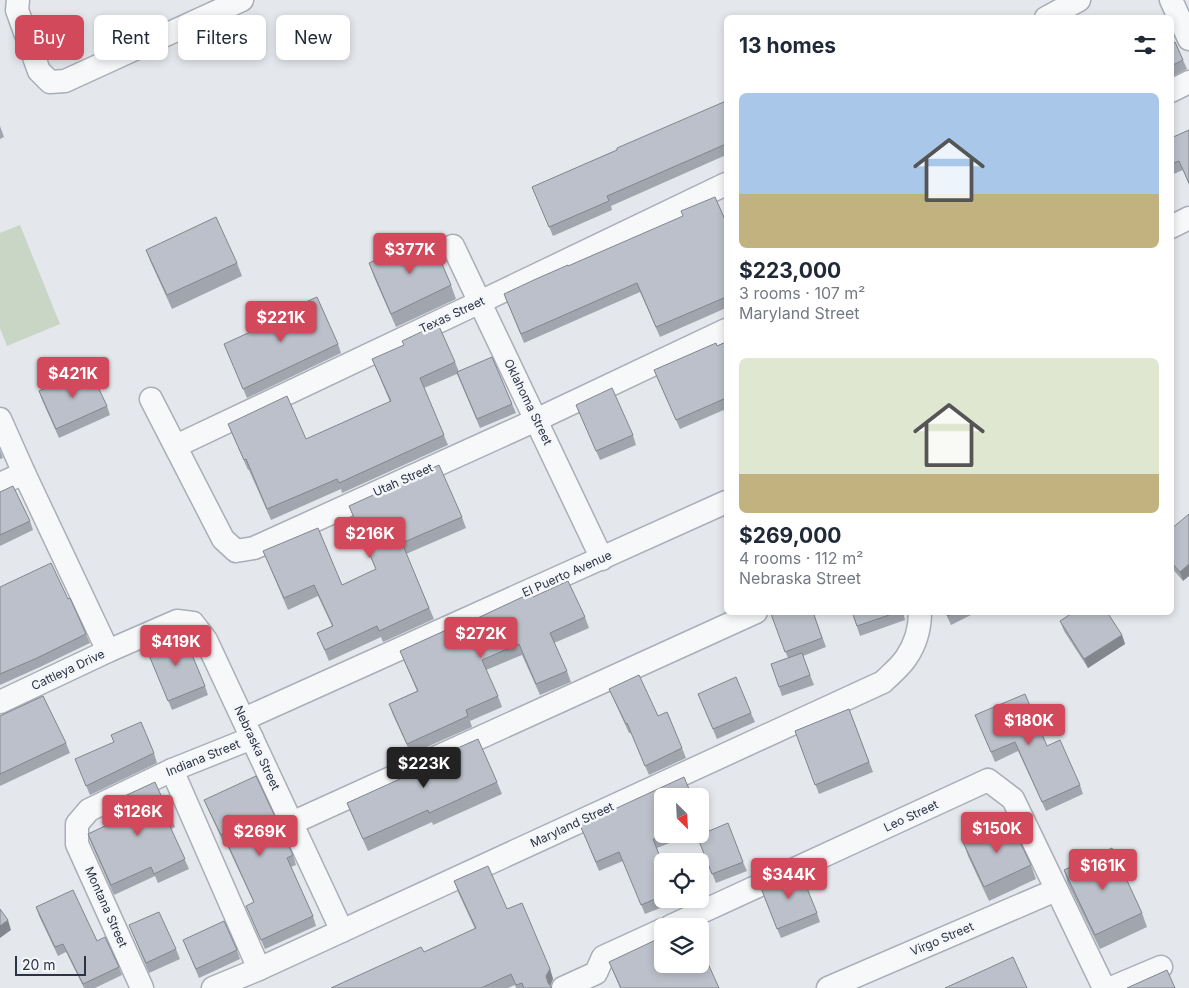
<!DOCTYPE html>
<meta charset="utf-8">
<style>
:root{--surface:#fff;--page:#f6f6f7;--text:#1f2937;--muted:#747a83;--accent:#d1495b}
body{margin:0;font-family:Inter,sans-serif;background:var(--page);color:var(--text);height:100vh;display:flex;flex-direction:column;font-size:19px;white-space:nowrap}
*{box-sizing:border-box;margin:0}
p{font-size:16px;color:var(--muted)}
.icon{flex:none;width:28px;height:28px;fill:none;stroke:currentColor;stroke-width:2;stroke-linecap:round;stroke-linejoin:round}
.map{position:relative;flex:1;overflow:hidden}
.sheet{position:absolute;left:724px;top:15px;width:450px;height:600px;display:flex;flex-direction:column;background:var(--surface);border-radius:8px;box-shadow:0 2px 8px #0003}
.sheet>*{flex:none}
.hud{position:absolute;left:15px;top:15px;width:475px;height:45px;display:flex;gap:10px}
.needle{width:32px;rotate:156deg}
.fabs{position:absolute;left:654px;top:788px;display:grid;gap:10px}
.fabs a{display:grid;place-items:center;width:55px;height:55px;border-radius:8px;background:var(--surface);box-shadow:0 2px 8px #0003;font-size:25px}
.scale{position:absolute;left:15px;bottom:12px;width:71px;box-sizing:border-box;padding-left:5px;border:2px solid #2b3445;border-top:0;font-size:14px;line-height:18px;white-space:nowrap;color:#2b3445;-webkit-text-stroke:4px #f4f6f9;paint-order:stroke}
.price{position:absolute;translate:-50% -42px;padding:0 11px;border-radius:5px;background:var(--accent);color:#fff;font-size:16px;line-height:32px;filter:drop-shadow(0 1px 2px #0008)}
.price::after{content:'';position:absolute;left:50%;top:30px;width:15px;height:11px;margin-left:-8px;background:inherit;clip-path:polygon(0 0,100% 0,50% 100%)}
.price.active{background:#222;color:#fff}
ul{padding:0;list-style:none}
li{display:grid;align-content:center;gap:10px;height:265px;padding:0 15px}
li span{display:grid;place-items:center;height:155px;border-radius:8px;color:#555}
li>.icon{margin-inline-start:auto}
span .icon{width:90px;height:90px;fill:#fffc;stroke-width:1}
li b{font-size:21px}
h2{display:flex;justify-content:space-between;align-items:center;height:60px;padding:0 15px;font-size:21px}
.pill{padding:0 18px;border-radius:8px;background:var(--surface);box-shadow:0 2px 8px #0003;font-size:18px;line-height:45px}
.pill.active{background:var(--accent);color:#fff}
.map>svg:first-child{display:block}
.green{fill:#c9d6c5}
.lines{fill:none;stroke-linecap:round;stroke-linejoin:round}
.street-casing{stroke:#a9aeb7;stroke-width:25}
.street{stroke:#f7f8fa;stroke-width:22}
.wall{fill:#a1a5ae}
.shaded-wall{fill:#83868d}
.building{fill:#bbc0ca;stroke:#83868d}
.labels{text-anchor:middle;stroke-width:5;stroke-linejoin:round;paint-order:stroke}
.street-label{font-size:12px;fill:#2b3445;stroke:#f4f6f9}
</style>
<div class="map">
<svg width="1189" height="988" viewBox="0 0 1189 988">
<rect width="100%" height="100%" fill="#e4e7ec"/>
<polygon class="green" points="20,225 60,324 7,346 0,328 0,233"/>
<g class="lines">
<g class="street-casing">
<g id="street">
<polyline points="18,0 17,10 39,71 50,82 65,81 242,0"/>
<polyline points="1171,0 1189,39"/>
<polyline points="1046,18 1079,0"/>
<polyline points="1171,91 1189,82"/>
<polyline points="1171,227 1189,218"/>
<polyline points="453,246 602,559"/>
<polyline points="151,399 223,539 236,551 254,548 536,420 726,330"/>
<polyline points="0,419 24,473 108,651"/>
<polyline points="176,446 480,302 726,184"/>
<polyline points="0,484 24,473"/>
<polyline points="0,702 108,651 177,621 193,623 206,640 342,931"/>
<polyline points="244,719 726,502"/>
<polyline points="172,770 259,969"/>
<polyline points="292,823 756,612"/>
<polyline points="671,926 988,780 1013,799 1104,988"/>
<polyline points="142,988 77,844 77,824 89,810 172,770 252,738"/>
<path d="M 213,988 L 259,969 L 883,682 C 891,674 900,667 906,658 C 915,645 920,628 920,612"/>
<polyline points="563,988 596,973 603,957 662,930"/>
<polyline points="828,988 1056,890"/>
<polyline points="1111,988 1161,967"/>
</g>
</g>
<use href="#street" class="street"/>
</g>
<g class="wall">
<polygon points="1171,44 1183,60 1187,69 1171,77"/>
<polygon points="726,101 726,155 611,206 612,210 553,236 532,187 617,150"/>
<polygon points="0,126 4,137 0,139"/>
<polygon points="1189,130 1189,185 1183,170 1171,175 1171,138"/>
<polygon points="726,222 726,308 660,337 640,292 524,343 504,294 568,266"/>
<polygon points="146,250 237,263 242,276 172,309 151,263"/>
<polygon points="369,263 451,285 456,299 396,327 374,277"/>
<polygon points="726,342 726,409 680,429 654,370"/>
<polygon points="224,344 338,344 341,353 247,398"/>
<polygon points="372,359 455,362 459,372 512,404 516,413 480,428 457,374 424,388 448,445 342,493 341,489 271,520 249,470 248,470 228,424 306,439 390,402"/>
<polygon points="39,391 107,406 110,415 59,438 42,400"/>
<polygon points="576,405 633,435 636,445 600,460"/>
<polygon points="0,450 3,458 0,459"/>
<polygon points="0,492 30,521 33,530 0,546"/>
<polygon points="349,506 462,517 466,528 406,554 434,619 383,642 381,637 329,661 317,633 332,626 318,596 288,610 263,551 342,585 376,570"/>
<polygon points="1171,529 1183,581 1171,567"/>
<polygon points="0,587 68,599 86,634 90,643 40,667 0,685"/>
<polygon points="533,597 585,617 589,628 554,643 567,671 571,682 540,695 522,655 486,670 498,696 502,707 470,721 472,727 411,754 393,715 389,704 417,691 404,661 400,651"/>
<polygon points="813,612 826,647 803,656 814,685 782,696 771,664 788,658 771,614"/>
<polygon points="852,612 903,612 905,620 860,636"/>
<polygon points="945,612 977,612 951,625"/>
<polygon points="1060,621 1122,635 1125,644 1088,668 1064,631"/>
<polygon points="146,648 205,686 208,695 172,710"/>
<polygon points="609,689 658,716 682,748 686,758 649,775 631,733 629,733 613,698"/>
<polygon points="698,694 751,713 755,722 717,739"/>
<polygon points="849,709 873,772 819,794 795,731"/>
<polygon points="975,715 1047,746 1080,785 1083,794 1046,811 1018,751 995,762"/>
<polygon points="0,716 66,743 70,753 0,786"/>
<polygon points="154,753 157,763 90,795 75,759"/>
<polygon points="497,782 502,794 433,825 432,822 368,851 352,815 347,803"/>
<polygon points="116,800 171,818 175,827 171,829 189,869 158,883 155,876 114,895 91,843 88,834 124,818"/>
<polygon points="204,800 293,855 296,865 291,867 313,916 316,926 265,949 246,906 254,903 226,843 224,844 208,809"/>
<polygon points="700,816 705,828 700,830"/>
<polygon points="580,825 662,834 692,834 657,848 662,862 662,899 677,899 678,901 645,914 623,861 599,871"/>
<polygon points="697,836 743,862 747,871 716,883"/>
<polygon points="963,842 1031,865 1036,879 989,901 968,856"/>
<polygon points="1064,870 1142,913 1147,927 1100,949 1068,884"/>
<polygon points="454,881 507,909 550,969 553,979 550,986 552,988 516,988 515,985 508,988 331,988 424,952 475,929 458,892"/>
<polygon points="764,897 817,913 820,922 781,938"/>
<polygon points="36,907 119,967 122,975 95,988 84,988 66,952 58,956 39,916"/>
<polygon points="129,925 176,949 180,959 149,973"/>
<polygon points="183,940 237,950 240,959 199,978"/>
<polygon points="609,962 719,988 620,988"/>
</g>
<g class="shaded-wall">
<polygon points="1189,564 1189,576 1183,581 1180,572"/>
<polygon points="1122,635 1125,644 1088,668 1084,659"/>
<polygon points="8,920 11,930 0,938 0,926"/>
<polygon points="550,969 553,979 550,986 548,983 546,976"/>
</g>
<g class="building">
<polygon points="1175,42 1183,60 1171,66 1171,44"/>
<polygon points="726,101 726,144 607,196 609,201 549,227 532,187 617,150 617,148"/>
<polygon points="1189,130 1189,183 1179,161 1171,164 1171,138"/>
<polygon points="715,197 726,222 726,297 656,327 637,283 521,334 504,294 536,279 568,265 568,266 683,216 681,211"/>
<polygon points="216,217 237,263 167,295 146,250"/>
<polygon points="430,236 451,285 391,314 369,263"/>
<polygon points="317,297 338,344 243,389 224,344 283,317 281,313"/>
<polygon points="438,324 455,362 420,378 444,435 339,483 337,479 267,509 246,459 244,460 228,424 287,396 306,439 391,401 372,359 404,345 402,341"/>
<polygon points="726,342 726,398 676,420 654,370 716,343 717,346"/>
<polygon points="492,357 512,404 477,419 457,372"/>
<polygon points="89,368 107,406 56,429 39,391"/>
<polygon points="612,388 633,435 596,451 576,405"/>
<polygon points="439,465 462,517 402,543 429,608 379,631 377,626 325,650 317,633 333,626 314,585 284,598 263,551 318,528 342,585 376,569 349,506"/>
<polygon points="13,486 30,521 0,535 0,492"/>
<polygon points="1189,514 1189,564 1180,572 1171,562 1171,529"/>
<polygon points="51,563 68,599 70,598 86,634 37,658 0,674 0,587"/>
<polygon points="568,581 585,617 550,633 567,671 536,684 519,644 482,660 498,696 466,710 468,716 407,744 389,704 418,691 400,651 466,621 467,623 531,593 533,597"/>
<polygon points="774,612 813,612 822,638 785,652 771,614"/>
<polygon points="852,612 898,612 857,626"/>
<polygon points="946,612 955,612 948,616"/>
<polygon points="1074,612 1107,612 1122,635 1084,659 1060,621"/>
<polygon points="183,633 205,686 168,701 146,648"/>
<polygon points="802,653 810,675 779,687 771,664"/>
<polygon points="639,675 658,716 667,712 682,748 645,766 627,723 626,724 609,689"/>
<polygon points="736,677 751,713 713,729 698,694"/>
<polygon points="1025,694 1047,746 1060,740 1080,785 1042,802 1015,742 991,752 975,715"/>
<polygon points="43,696 66,743 0,774 0,716"/>
<polygon points="849,709 869,762 815,785 795,731"/>
<polygon points="141,722 154,753 86,786 75,759 114,742 111,735"/>
<polygon points="478,739 497,782 429,813 428,810 363,839 347,803 411,774 410,772 418,768 417,766"/>
<polygon points="256,776 293,855 287,858 313,916 261,940 246,906 254,902 223,834 221,835 204,800"/>
<polygon points="684,777 692,796 662,796 662,834 666,834 653,839 662,862 662,896 641,905 619,852 596,862 580,825"/>
<polygon points="155,782 171,818 167,820 185,859 154,874 151,867 111,885 88,834 124,817 116,800"/>
<polygon points="1010,821 1031,865 984,887 963,842"/>
<polygon points="728,823 743,862 712,874 697,836"/>
<polygon points="1112,848 1142,913 1095,935 1064,870"/>
<polygon points="488,866 507,909 522,903 550,969 546,976 548,983 552,988 524,988 522,983 516,985 511,974 481,988 331,988 421,947 424,952 476,928 454,881"/>
<polygon points="800,871 817,913 777,929 761,888"/>
<polygon points="73,890 97,941 105,937 119,967 83,984 63,944 55,947 36,907"/>
<polygon points="0,909 8,920 0,926"/>
<polygon points="159,912 176,949 146,963 129,925"/>
<polygon points="224,921 237,950 196,969 183,940"/>
<polygon points="662,937 662,964 700,964 700,946 719,988 621,988 609,962"/>
<polygon points="1013,957 1027,988 945,988"/>
<polygon points="1167,970 1175,988 1127,988"/>
</g>
<g class="labels">
<g class="street-label">
<text transform="translate(452 315) rotate(-25)" y="4">Texas Street</text>
<text transform="translate(528 402) rotate(64)" y="4">Oklahoma Street</text>
<text transform="translate(403 480) rotate(-24)" y="4">Utah Street</text>
<text transform="translate(567 574) rotate(-24)" y="4">El Puerto Avenue</text>
<text transform="translate(68 670) rotate(-25)" y="4">Cattleya Drive</text>
<text transform="translate(257 748) rotate(65)" y="4">Nebraska Street</text>
<text transform="translate(203 758) rotate(-22)" y="4">Indiana Street</text>
<text transform="translate(911 816) rotate(-25)" y="4">Leo Street</text>
<text transform="translate(572 825) rotate(-25)" y="4">Maryland Street</text>
<text transform="translate(106 907) rotate(66)" y="4">Montana Street</text>
<text transform="translate(942 939) rotate(-23)" y="4">Virgo Street</text>
</g>
</g>
</svg>
<div class="fabs">
<a><svg class="needle" viewBox="-14 -14 28 28"><path d="M0-13l5 13h-10z" fill="#e53935"/><path d="M0 13l5-13h-10z" fill="#747a83"/></svg></a>
<a><svg class="icon" aria-label="locate" viewBox="0 0 24 24"><circle cx="12" cy="12" r="6"/><path d="M12 2v4M12 18v4M2 12h4M18 12h4"/></svg></a>
<a><svg class="icon" aria-label="layers" viewBox="0 0 24 24"><path d="M12 4l9 5-9 5-9-5zM3 14l9 5 9-5"/></svg></a>
</div>
<div class="scale">20 m</div>
<b class="price" style="left:410px;top:275px">$377K</b>
<b class="price" style="left:281px;top:343px">$221K</b>
<b class="price" style="left:73px;top:399px">$421K</b>
<b class="price" style="left:370px;top:559px">$216K</b>
<b class="price" style="left:481px;top:659px">$272K</b>
<b class="price" style="left:176px;top:667px">$419K</b>
<b class="price" style="left:1029px;top:746px">$180K</b>
<b class="price active" style="left:424px;top:789px">$223K</b>
<b class="price" style="left:138px;top:837px">$126K</b>
<b class="price" style="left:997px;top:854px">$150K</b>
<b class="price" style="left:260px;top:857px">$269K</b>
<b class="price" style="left:1103px;top:891px">$161K</b>
<b class="price" style="left:789px;top:900px">$344K</b>
<div class="hud">
<a class="pill active">Buy</a>
<a class="pill">Rent</a>
<a class="pill">Filters</a>
<a class="pill">New</a>
</div>
<section class="sheet">
<h2>13 homes<svg class="icon" aria-label="filters" viewBox="0 0 24 24"><path d="M4 7h16M4 17h16"/><circle cx="9" cy="7" r="2"/><circle cx="15" cy="17" r="2"/></svg></h2>
<ul>
<li><span style="background:linear-gradient(#a9c7e8 65%,#c2b280 0)"><svg class="icon" aria-label="home" viewBox="0 0 24 24"><path d="M3 11l9-7 9 7M6 9v11h12V9"/></svg></span><div><b>$223,000</b><p>3 rooms · 107 m²</p><p>Maryland Street</p></div></li>
<li><span style="background:linear-gradient(#dfe7d0 75%,#c2b280 0)"><svg class="icon" aria-label="home" viewBox="0 0 24 24"><path d="M3 11l9-7 9 7M6 9v11h12V9"/></svg></span><div><b>$269,000</b><p>4 rooms · 112 m²</p><p>Nebraska Street</p></div></li>
</ul>
</section>
</div>
